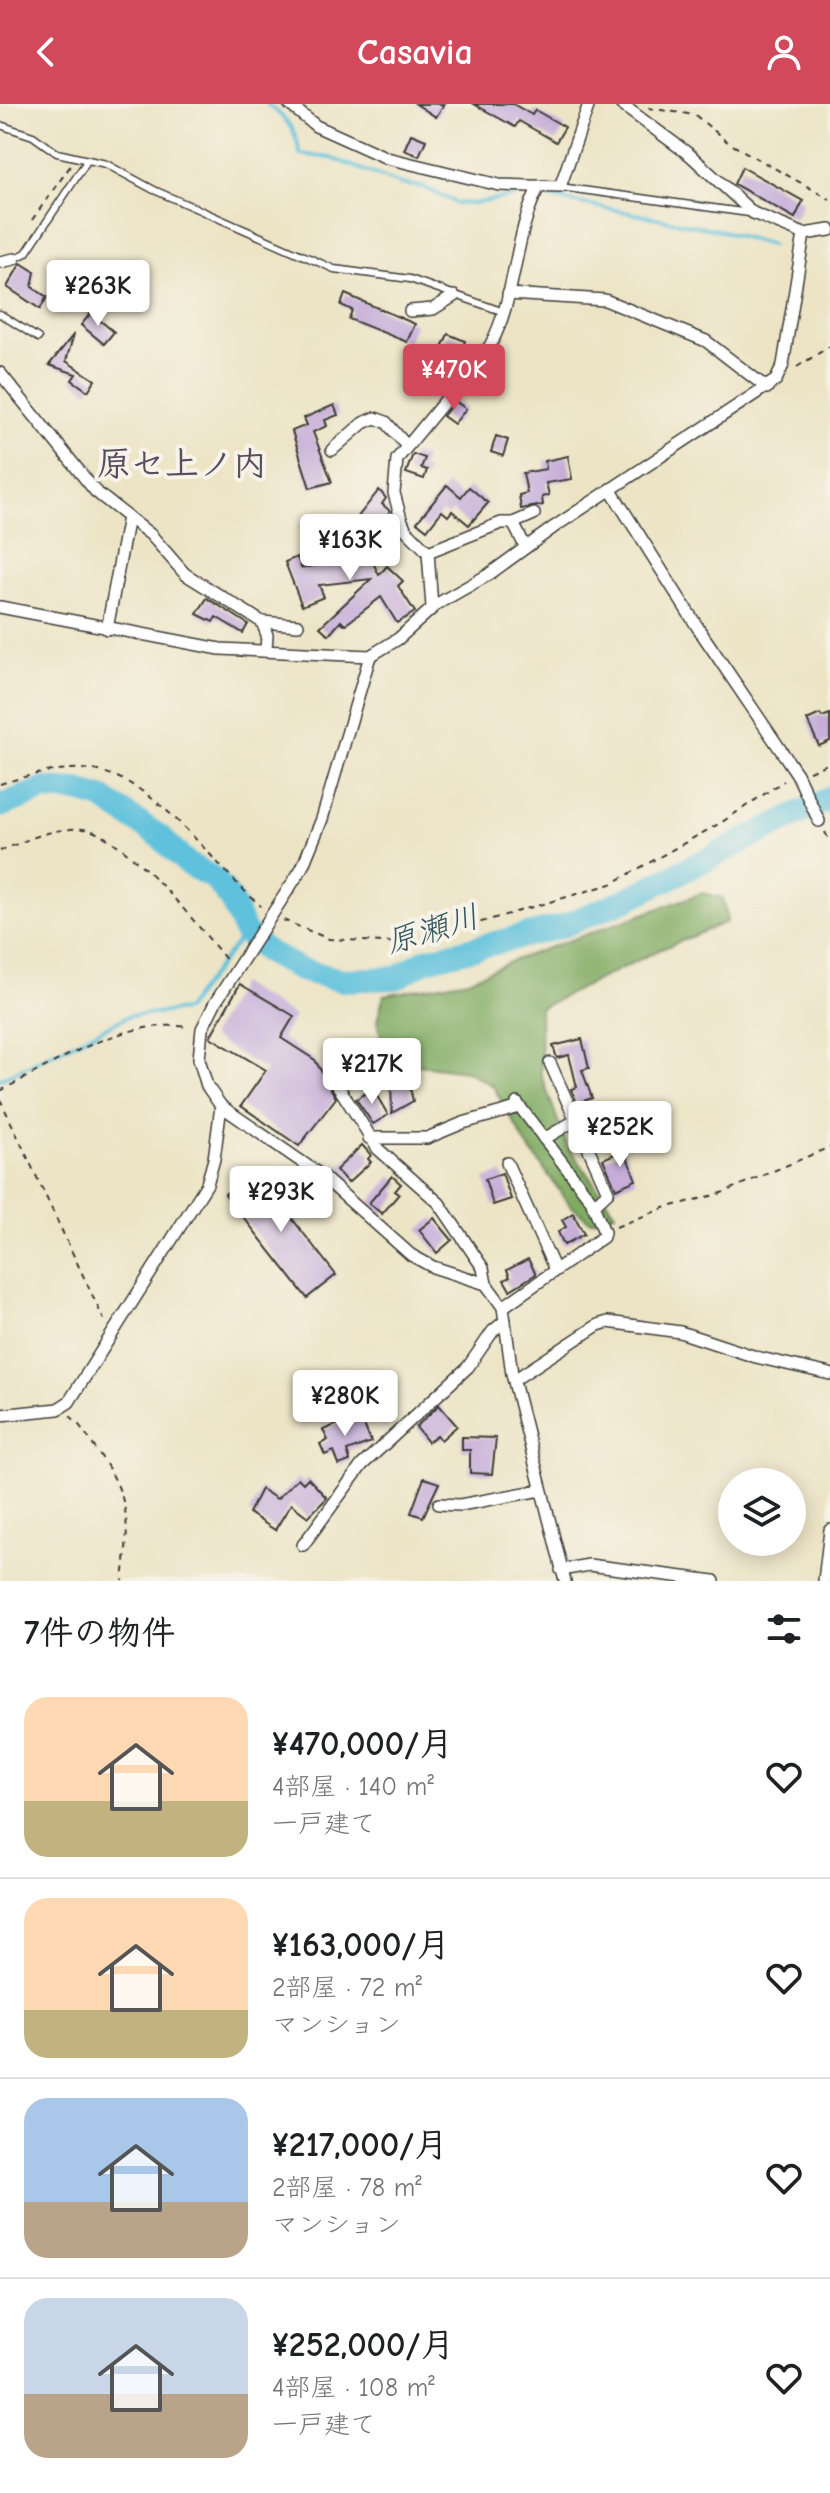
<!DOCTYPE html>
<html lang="ja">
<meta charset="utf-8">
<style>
:root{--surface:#fff;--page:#f6f6f6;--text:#202124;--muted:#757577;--line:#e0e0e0;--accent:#d1495b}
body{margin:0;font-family:"Comic Neue","Klee One",sans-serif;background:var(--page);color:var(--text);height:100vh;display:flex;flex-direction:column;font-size:30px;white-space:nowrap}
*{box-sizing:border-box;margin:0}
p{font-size:26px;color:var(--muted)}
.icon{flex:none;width:44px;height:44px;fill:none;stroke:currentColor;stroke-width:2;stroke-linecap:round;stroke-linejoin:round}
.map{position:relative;height:1477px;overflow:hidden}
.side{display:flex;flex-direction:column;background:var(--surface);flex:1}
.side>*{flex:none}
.controls{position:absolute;left:718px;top:1364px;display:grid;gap:16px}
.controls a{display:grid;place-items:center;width:88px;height:88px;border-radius:50%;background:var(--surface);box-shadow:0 4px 20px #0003;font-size:40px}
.price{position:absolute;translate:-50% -68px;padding:0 18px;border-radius:8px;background:#fff;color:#222;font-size:26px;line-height:52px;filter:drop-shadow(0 2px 4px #0008)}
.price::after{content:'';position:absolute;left:50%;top:48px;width:24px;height:18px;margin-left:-12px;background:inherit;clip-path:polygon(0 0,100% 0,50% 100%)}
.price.on{background:var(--accent);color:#fff}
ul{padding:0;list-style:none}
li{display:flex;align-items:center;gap:24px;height:200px;padding:0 24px}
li+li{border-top:2px solid var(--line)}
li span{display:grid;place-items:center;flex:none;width:224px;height:160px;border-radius:24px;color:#555}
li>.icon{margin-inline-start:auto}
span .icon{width:96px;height:96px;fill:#fffc;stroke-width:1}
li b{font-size:34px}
h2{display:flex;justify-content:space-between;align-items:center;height:96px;padding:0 24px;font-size:34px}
header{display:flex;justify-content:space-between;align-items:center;height:104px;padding:0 24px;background:var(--accent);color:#fff;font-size:36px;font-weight:700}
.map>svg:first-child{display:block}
.forest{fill:#80ab62;stroke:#4e643f;stroke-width:2}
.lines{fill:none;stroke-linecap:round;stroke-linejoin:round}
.stream{stroke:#5ec1dc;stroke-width:4}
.river{stroke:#5ec1dc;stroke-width:24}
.building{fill:#c6aed9}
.lane-casing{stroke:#3b3a36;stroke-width:9}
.street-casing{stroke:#3b3a36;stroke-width:14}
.path{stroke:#3b3a36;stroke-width:2;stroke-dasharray:6 6;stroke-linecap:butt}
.lane{stroke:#fff;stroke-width:6}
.street{stroke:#fff;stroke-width:11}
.labels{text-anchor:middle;stroke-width:8;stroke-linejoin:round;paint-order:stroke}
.water-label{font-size:32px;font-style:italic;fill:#33565f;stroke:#f7f3e8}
.quarter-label{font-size:34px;font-weight:bold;fill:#584f5e;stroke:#f7f3e8}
</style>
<header><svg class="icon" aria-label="back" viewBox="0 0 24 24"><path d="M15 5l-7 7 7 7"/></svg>Casavia<svg class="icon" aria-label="person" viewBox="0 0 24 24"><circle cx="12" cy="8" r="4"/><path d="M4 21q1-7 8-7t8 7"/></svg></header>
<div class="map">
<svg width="830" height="1477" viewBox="0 0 830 1477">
<rect width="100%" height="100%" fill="#f7f3e8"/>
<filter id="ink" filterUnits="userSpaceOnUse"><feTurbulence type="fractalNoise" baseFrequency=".0125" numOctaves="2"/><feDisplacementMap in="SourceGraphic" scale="16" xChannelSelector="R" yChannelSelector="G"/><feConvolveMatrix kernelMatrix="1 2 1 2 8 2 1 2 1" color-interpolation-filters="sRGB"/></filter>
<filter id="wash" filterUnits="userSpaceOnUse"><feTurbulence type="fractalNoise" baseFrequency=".006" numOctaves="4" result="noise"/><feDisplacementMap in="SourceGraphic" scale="32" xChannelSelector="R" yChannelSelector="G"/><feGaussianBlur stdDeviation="1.8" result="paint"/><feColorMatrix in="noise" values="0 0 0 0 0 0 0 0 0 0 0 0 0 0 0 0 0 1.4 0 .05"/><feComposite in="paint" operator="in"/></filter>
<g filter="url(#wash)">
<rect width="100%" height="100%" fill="#ede4c6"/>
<polygon class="forest" points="702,789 723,794 727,818 659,846 540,904 541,971 567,1041 615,1109 590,1117 570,1101 526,1040 493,982 466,967 387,957 377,917 384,891 468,876 517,855"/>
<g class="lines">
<g class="stream">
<path d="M 267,0 C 287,15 296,25 300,50 L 331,54 L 401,80 L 423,83 L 457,99 L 474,100 L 529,89 L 722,127 L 771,141"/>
<polyline points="0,975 129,912 185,906 245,828"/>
</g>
<polyline class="river" points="0,702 45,685 78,687 102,694 159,732 188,760 215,775 231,796 245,828 268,849 301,866 341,876 396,874 426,856 560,823 625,796 830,694"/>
</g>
<g id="blocks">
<g class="building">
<polygon points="416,0 444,0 436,13"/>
<polygon points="474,0 513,0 532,11 535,6 565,23 556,38 519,17 515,23"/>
<polygon points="411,30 426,36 419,52 404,46"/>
<polygon points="742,63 803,97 795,114 734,80"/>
<polygon points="21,159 35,168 32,183 47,193 40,205 7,183"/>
<polygon points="59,189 72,198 65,209 52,200"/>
<polygon points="345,190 415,220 407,238 349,215 352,206 341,201"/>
<polygon points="91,209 114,228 104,240 81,221"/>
<polygon points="74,230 66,257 95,276 88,287 72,276 76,270 49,261"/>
<polygon points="448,230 465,237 457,257 439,250"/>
<polygon points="455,297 466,305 454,320 443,312"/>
<polygon points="334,301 338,311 325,316 327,322 313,328 332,378 310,384 292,327 307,321 304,314"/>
<polygon points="496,332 508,336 503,352 491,348"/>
<polygon points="413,350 425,354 421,364 427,366 424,375 406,369"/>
<polygon points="568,352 572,375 546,379 549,391 542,393 543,401 521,405 519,391 527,389 523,369 546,365 545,357"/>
<polygon points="447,381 461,393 469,383 488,399 469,421 452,407 448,412 442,407 427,426 417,418"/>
<polygon points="379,386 386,394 382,400 390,407 374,427 357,414"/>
<polygon points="348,424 364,440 379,471 387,462 403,477 398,482 415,508 397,519 381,493 345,521 341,517 329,531 320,523 371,475 319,481 324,493 302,502 285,458 297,453 301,464 343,457 330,434"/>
<polygon points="207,494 248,520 243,529 216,513 213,518 197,510"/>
<polygon points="820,610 822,613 830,610 830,637 819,642 807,616"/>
<polygon points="240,880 294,912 281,934 315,956 336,994 299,1042 241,1002 266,966 210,933"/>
<polygon points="582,935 589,964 582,966 592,994 577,999 571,985 577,983 569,951 557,954 553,942"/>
<polygon points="408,975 413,997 392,1009 391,976"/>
<polygon points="373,985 388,1011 373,1020 356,995"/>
<polygon points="362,1041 371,1051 368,1055 371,1058 348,1079 336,1066"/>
<polygon points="624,1046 636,1076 616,1085 603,1055"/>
<polygon points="255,1067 336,1171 307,1194 225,1090"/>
<polygon points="502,1069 511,1095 493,1101 485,1075"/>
<polygon points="392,1072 401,1080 395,1087 399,1090 382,1110 369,1099"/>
<polygon points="573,1109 584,1130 564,1141 558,1128 566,1123 562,1116"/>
<polygon points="434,1114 452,1136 437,1149 419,1126"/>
<polygon points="528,1155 536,1170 510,1186 504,1176 510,1173 507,1166"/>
<polygon points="439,1301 457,1322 441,1336 437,1331 428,1338 416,1323"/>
<polygon points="360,1311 371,1338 347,1347 350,1357 339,1361 334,1347 325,1351 320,1340 328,1336 323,1326"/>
<polygon points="462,1333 496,1334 492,1370 470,1369 470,1346 462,1346"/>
<polygon points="298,1374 303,1379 308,1374 327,1394 308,1413 291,1400 275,1426 249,1409 261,1385 277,1395"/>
<polygon points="424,1374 439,1379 423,1413 411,1409"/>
</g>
</g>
</g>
<g filter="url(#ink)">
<use href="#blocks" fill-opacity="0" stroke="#3b3a36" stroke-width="2"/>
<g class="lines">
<g class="lane-casing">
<g id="lane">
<polyline points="0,21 33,32 57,49 106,60 154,86 334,165 410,175 504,208"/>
<polyline points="560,83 749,109"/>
<polyline points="14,155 26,149 87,57"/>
<polyline points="0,210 38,234"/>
</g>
</g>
<g class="street-casing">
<g id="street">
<polyline points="289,0 316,22 387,54 499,81 560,83 589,0"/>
<polyline points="804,130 830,126"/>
<polyline points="0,158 14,155"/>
<polyline points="508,190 605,196 706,237 767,284"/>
<polyline points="410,207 433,205 454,192"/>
<polyline points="0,269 96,388 151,431 185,470 262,518 267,531 266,546"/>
<polyline points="332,346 363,319 375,314 386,318 406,341"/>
<polyline points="610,385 700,527 797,670 819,717"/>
<polyline points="513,419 525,442"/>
<polyline points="428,448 501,419 513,419 534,410"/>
<polyline points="0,503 220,545 370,552 398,535 437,500 488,471 554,423 776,276 783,261 804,130 753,109 690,51 621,0"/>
<path d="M 432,503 L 428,448 L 406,426 L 401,415 L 394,389 L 397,355 L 490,242 C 517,192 513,133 539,82"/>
<polyline points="262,518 298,521"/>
<polyline points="107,525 128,413"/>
<polyline points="370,552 322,715 302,764 215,899 202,925 199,955 207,982 221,1002 322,1072 411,1151 433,1163 486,1180 503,1203 512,1270 565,1477"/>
<polyline points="550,959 608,1088 593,1102"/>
<polyline points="338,982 378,1045 439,1099 483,1164 486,1180"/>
<polyline points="369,1034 427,1034 463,1019 520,1003"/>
<polyline points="544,1035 576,1016"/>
<polyline points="507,1059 555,1166"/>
<polyline points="503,1203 603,1133 604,1128 591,1096 517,999"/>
<polyline points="514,1276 598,1221 608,1218 680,1228 756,1253 830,1270"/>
<polyline points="0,1311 58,1305 69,1298 207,1080 214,1055 221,1002"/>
<polyline points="439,1400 460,1401 541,1386"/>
<polyline points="303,1441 362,1361 468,1263 493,1227 505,1217"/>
<polyline points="561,1466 589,1461 714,1477"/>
<polyline points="824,1477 830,1426"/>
</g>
</g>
<g class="path">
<polyline points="648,4 695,11 729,39 830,95"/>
<polyline points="32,116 71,61"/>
<polyline points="797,263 830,242"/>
<polyline points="809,667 830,659"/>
<path d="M 0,680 C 30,671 71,659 103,668 C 164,685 214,762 261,802"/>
<polyline points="825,728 830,738"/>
<path d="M 0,747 C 27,736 53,723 83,725 C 125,729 201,825 228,858"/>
<polyline points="283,816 329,835 401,839 478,819 611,780 722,718 784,677"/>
<path d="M 0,987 C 57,958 122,914 188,923"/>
<polyline points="0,995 104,1216"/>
<polyline points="616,1123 664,1104 719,1090 830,1043"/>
<path d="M 70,1312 C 81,1321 89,1335 97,1347 C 132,1395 129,1420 123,1477"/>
</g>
<use href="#lane" class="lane"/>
<use href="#street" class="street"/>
</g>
</g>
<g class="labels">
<g class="water-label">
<text transform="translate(432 825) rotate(-17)" y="11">原瀬川</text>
</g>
<g class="quarter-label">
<text x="182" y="371">原セ上ノ内</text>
</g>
</g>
</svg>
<div class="controls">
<a><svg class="icon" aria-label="layers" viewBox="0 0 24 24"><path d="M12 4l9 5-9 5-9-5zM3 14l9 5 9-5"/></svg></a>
</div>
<b class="price" style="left:98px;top:224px">¥263K</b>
<b class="price on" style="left:454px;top:308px">¥470K</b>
<b class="price" style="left:350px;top:478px">¥163K</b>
<b class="price" style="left:372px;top:1002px">¥217K</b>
<b class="price" style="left:620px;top:1065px">¥252K</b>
<b class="price" style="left:281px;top:1130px">¥293K</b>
<b class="price" style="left:345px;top:1334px">¥280K</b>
</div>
<section class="side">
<h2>7件の物件<svg class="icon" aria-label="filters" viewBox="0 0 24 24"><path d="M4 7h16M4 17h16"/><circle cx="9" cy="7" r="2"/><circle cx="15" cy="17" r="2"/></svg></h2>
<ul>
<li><span style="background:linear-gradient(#ffd9b3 65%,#c2b280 0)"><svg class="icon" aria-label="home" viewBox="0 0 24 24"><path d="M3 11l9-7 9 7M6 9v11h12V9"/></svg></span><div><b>¥470,000/月</b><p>4部屋 · 140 m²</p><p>一戸建て</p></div><svg class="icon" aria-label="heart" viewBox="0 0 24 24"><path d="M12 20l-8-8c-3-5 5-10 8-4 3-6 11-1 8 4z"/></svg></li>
<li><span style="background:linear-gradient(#ffd9b3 70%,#c2b280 0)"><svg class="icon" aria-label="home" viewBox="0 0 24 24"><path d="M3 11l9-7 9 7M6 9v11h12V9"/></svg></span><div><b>¥163,000/月</b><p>2部屋 · 72 m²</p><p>マンション</p></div><svg class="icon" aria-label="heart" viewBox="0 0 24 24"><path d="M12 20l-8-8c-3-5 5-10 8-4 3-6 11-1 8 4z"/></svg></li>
<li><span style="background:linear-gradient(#a9c7e8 65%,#b9a48a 0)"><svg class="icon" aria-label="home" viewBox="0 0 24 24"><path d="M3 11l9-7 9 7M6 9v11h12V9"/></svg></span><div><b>¥217,000/月</b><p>2部屋 · 78 m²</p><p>マンション</p></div><svg class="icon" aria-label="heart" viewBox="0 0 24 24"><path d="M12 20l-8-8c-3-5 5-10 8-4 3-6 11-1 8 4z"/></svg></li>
<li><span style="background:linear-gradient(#c9d6e8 60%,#b9a48a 0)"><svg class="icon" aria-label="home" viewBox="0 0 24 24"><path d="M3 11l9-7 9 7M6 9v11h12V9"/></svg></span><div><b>¥252,000/月</b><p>4部屋 · 108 m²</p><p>一戸建て</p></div><svg class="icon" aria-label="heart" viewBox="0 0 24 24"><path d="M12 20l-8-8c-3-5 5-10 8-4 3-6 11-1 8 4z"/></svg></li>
</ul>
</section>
